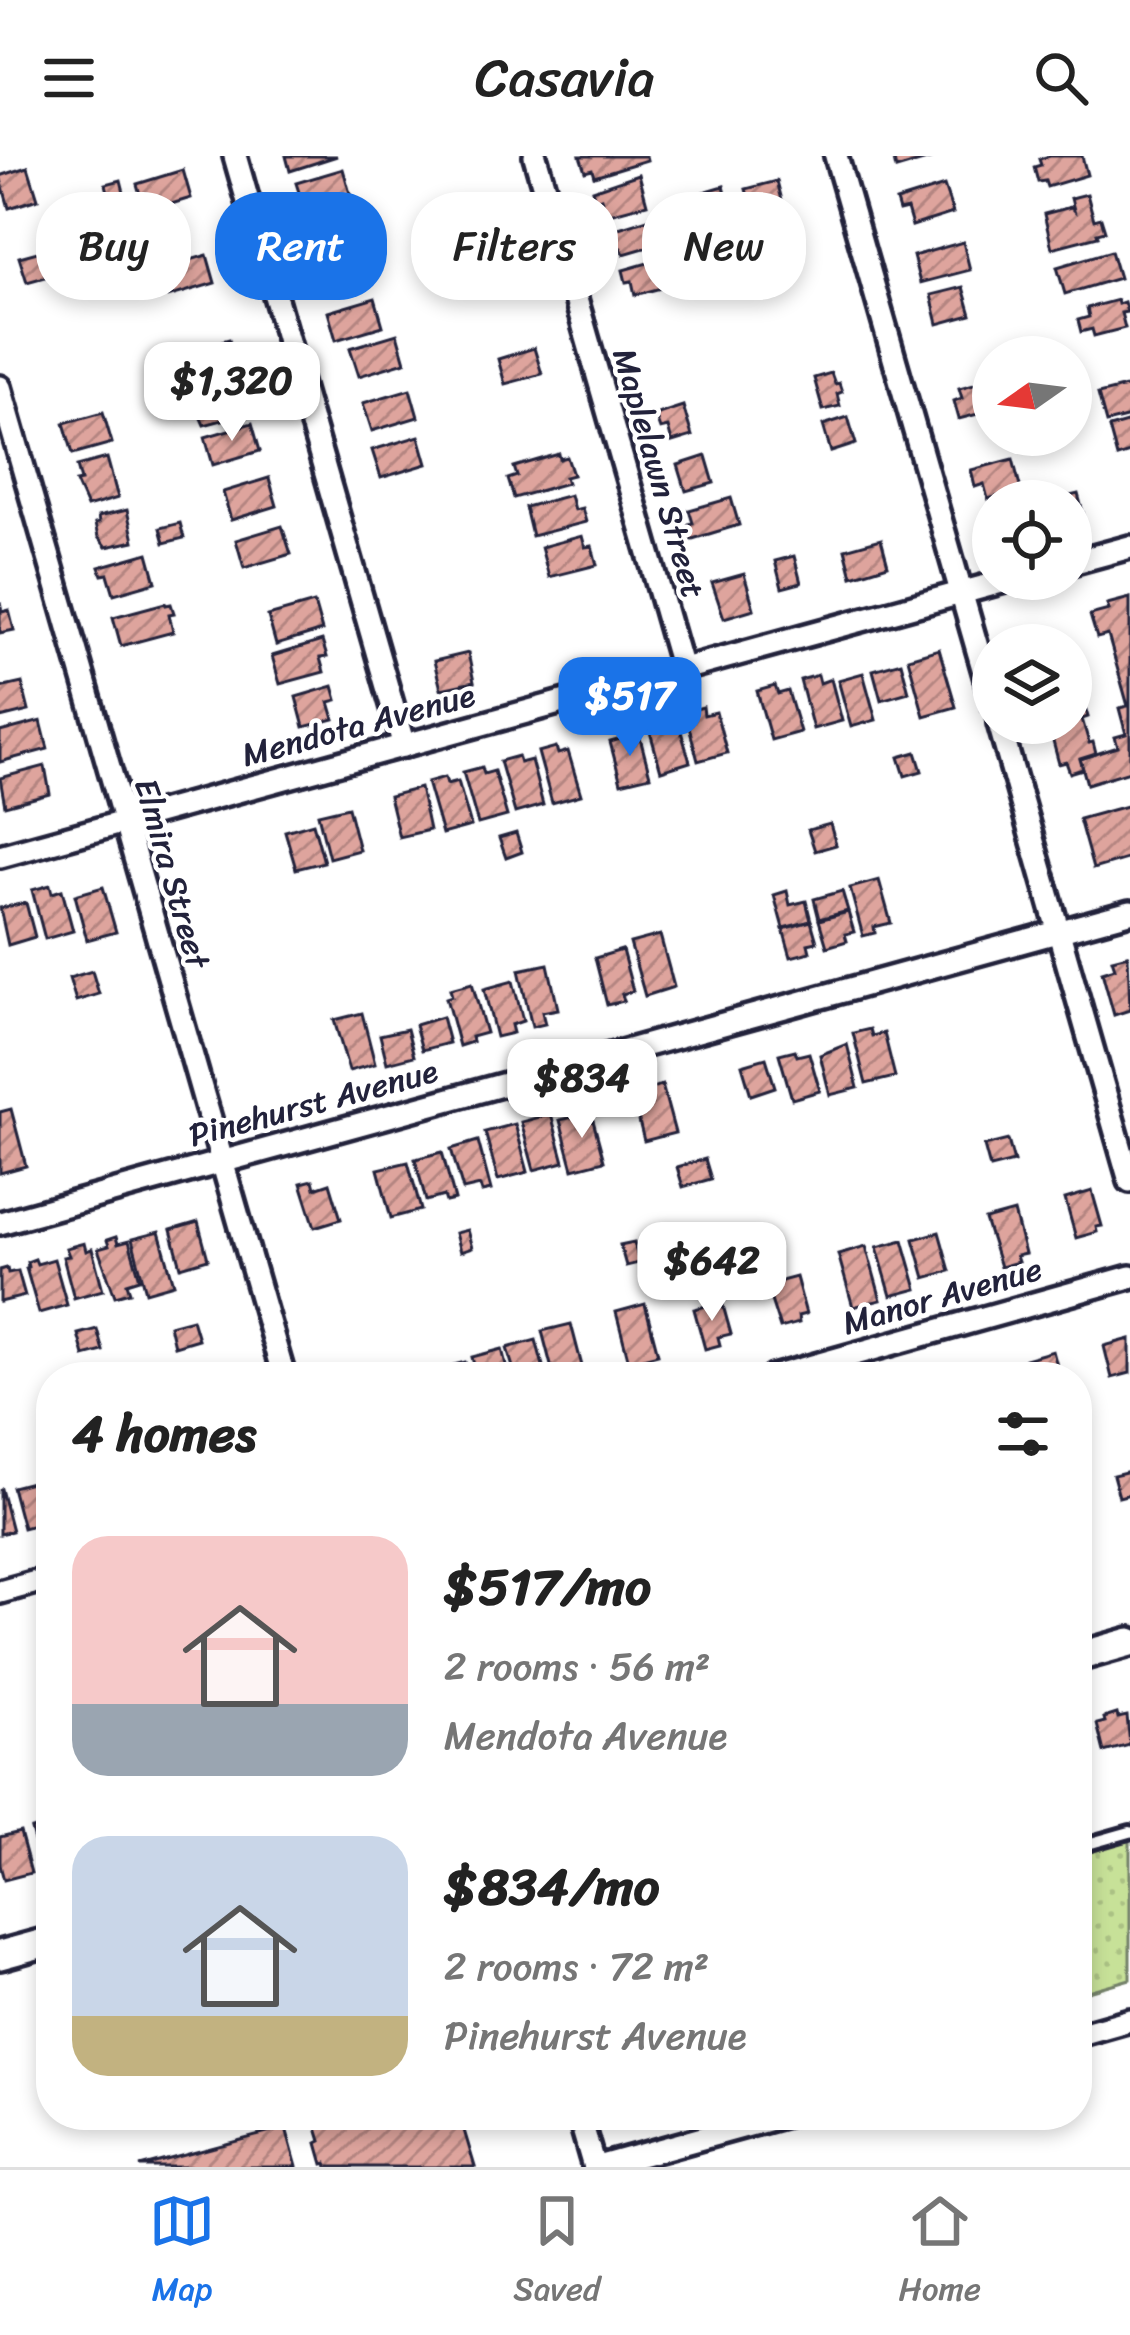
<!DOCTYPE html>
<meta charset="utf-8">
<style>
:root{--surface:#fff;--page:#f2f2f2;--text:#222;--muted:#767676;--line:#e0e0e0;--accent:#1a73e8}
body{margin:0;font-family:Sriracha,sans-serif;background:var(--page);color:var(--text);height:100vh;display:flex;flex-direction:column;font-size:45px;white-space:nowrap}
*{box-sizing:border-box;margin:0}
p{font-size:39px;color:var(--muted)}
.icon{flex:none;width:66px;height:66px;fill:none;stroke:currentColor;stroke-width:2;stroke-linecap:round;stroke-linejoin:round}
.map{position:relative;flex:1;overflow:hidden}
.details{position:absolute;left:36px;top:1206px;width:1056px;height:768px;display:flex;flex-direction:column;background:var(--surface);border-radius:48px;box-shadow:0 6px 18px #0003}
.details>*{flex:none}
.top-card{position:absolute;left:36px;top:36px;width:1059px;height:108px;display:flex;gap:24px}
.needle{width:78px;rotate:256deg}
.fabs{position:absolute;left:972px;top:180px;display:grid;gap:24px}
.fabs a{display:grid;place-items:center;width:120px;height:120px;border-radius:50%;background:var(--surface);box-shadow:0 6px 18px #0003;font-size:60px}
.price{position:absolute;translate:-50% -102px;padding:0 27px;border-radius:24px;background:#fff;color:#222;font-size:39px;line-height:78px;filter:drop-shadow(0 3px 6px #0008)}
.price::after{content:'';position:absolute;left:50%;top:72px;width:36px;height:27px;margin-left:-18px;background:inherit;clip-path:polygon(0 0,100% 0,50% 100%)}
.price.on{background:var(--accent);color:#fff}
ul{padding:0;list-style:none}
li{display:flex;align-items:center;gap:36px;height:300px;padding:0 36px}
li span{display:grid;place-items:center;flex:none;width:336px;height:240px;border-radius:36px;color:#555}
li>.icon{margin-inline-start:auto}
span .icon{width:144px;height:144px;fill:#fffc;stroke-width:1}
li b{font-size:51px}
h2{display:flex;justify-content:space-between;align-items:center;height:144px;padding:0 36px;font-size:51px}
.pill{padding:0 42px;border-radius:48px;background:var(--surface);box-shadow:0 6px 18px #0003;font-size:42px;line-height:108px}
.pill.on{background:var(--accent);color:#fff}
header{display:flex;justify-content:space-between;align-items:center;height:156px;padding:0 36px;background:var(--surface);font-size:54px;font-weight:600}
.dock{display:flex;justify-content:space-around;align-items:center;height:168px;border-top:3px solid var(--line);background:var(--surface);font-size:33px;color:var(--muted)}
.dock a{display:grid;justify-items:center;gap:6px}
.dock .on{color:var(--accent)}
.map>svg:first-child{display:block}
.grass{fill:url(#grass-dots);stroke:#74826a;stroke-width:3}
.building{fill:url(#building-hatch);stroke:#22223b;stroke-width:3}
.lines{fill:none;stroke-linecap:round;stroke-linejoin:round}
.service-casing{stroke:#22223b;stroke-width:20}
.minor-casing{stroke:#22223b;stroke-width:30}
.tertiary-casing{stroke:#22223b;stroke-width:36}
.service{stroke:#fff;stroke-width:10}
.minor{stroke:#fff;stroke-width:21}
.tertiary{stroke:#fff;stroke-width:27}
.labels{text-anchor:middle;stroke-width:9;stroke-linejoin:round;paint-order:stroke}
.street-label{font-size:33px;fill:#22223b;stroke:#fff}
</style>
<header><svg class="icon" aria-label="menu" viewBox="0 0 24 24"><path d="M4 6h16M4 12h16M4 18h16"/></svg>Casavia<svg class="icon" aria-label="search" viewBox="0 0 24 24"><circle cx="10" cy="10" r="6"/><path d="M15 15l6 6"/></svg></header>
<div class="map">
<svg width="1130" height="2011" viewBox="0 0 1130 2011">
<defs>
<pattern id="grass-dots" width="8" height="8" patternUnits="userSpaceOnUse" patternTransform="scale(3)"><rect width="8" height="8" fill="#c7e198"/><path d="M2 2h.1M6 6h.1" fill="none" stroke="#abc184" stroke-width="1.8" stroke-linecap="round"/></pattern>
<pattern id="building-hatch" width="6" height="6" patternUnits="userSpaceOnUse" patternTransform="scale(3)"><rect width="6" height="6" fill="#dea49d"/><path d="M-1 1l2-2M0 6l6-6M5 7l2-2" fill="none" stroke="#b48581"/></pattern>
</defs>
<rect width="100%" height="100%" fill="#fff"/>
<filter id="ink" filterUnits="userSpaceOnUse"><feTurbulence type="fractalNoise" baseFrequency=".00833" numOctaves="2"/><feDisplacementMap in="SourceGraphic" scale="24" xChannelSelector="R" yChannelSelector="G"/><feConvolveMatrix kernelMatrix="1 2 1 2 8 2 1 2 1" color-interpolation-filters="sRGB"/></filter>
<g filter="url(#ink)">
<polygon class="grass" points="1130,1682 1130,1823 1077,1838 1077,1697"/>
<g class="building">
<polygon points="286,0 337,0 290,15"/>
<polygon points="580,0 646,0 647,4 594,20 592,13 585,15"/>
<polygon points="893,0 940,0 896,13"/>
<polygon points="1050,0 1082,0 1087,19 1047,31 1045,25 1038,26 1034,11 1041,9 1039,3"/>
<polygon points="28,11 38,43 9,52 0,20"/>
<polygon points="343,13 351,41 305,55 296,27"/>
<polygon points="183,14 191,42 145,56 137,28"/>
<polygon points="639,18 647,48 606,59 601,42 595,44 592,34"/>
<polygon points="121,24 125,40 110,44 106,28"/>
<polygon points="777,25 785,56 755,64 746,33"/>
<polygon points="724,30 729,50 705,56 700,37"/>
<polygon points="944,30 953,57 912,70 907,53 899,55 896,45"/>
<polygon points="1087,38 1094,64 1101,62 1105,75 1097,77 1098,80 1052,92 1044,58 1071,51 1074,54 1071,42"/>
<polygon points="354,56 362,84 320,97 311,69"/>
<polygon points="480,57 485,72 491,70 495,81 446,95 438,69"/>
<polygon points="648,63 655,89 624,98 621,92 618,93 612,74"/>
<polygon points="702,83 705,96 684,101 681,89"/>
<polygon points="963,86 970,114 920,127 913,100"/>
<polygon points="63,89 70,114 27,126 19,101"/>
<polygon points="1111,95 1119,122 1065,138 1057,111"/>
<polygon points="365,96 374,124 327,138 319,110"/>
<polygon points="207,99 215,127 168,141 160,113"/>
<polygon points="672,100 680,127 635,139 632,125 626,126 623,114"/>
<polygon points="502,104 505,114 510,113 514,128 474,140 467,114 480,111 479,107 483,106 484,109"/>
<polygon points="140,108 144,125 122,131 118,113"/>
<polygon points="963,131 971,159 938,168 931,139"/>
<polygon points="375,142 383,170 336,184 328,156"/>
<polygon points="1117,144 1118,148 1124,146 1127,156 1121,157 1125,172 1094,180 1092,173 1081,176 1078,164 1089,161 1087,152"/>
<polygon points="397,178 405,206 359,220 350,192"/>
<polygon points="229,183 237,210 190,224 182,196"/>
<polygon points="534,192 542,218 505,228 498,203"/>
<polygon points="831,217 835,228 839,227 842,236 837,238 840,250 823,254 814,222"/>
<polygon points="993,223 993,254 959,263 954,245 962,242 959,232"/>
<polygon points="232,225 241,259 204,269 196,251 199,251 194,235"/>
<polygon points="1130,230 1130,261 1106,267 1098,238"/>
<polygon points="410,233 418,261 372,275 363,247"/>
<polygon points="683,250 692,280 672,286 668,271 660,273 655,259"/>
<polygon points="103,256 112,287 73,298 64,267"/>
<polygon points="848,261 856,288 831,296 823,269"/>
<polygon points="1130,266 1130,297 1117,301 1109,272"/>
<polygon points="252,267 260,295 213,309 205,281"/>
<polygon points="419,280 427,308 381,322 372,294"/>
<polygon points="559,298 560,303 567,301 573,319 565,321 567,327 514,342 508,323 517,320 514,311"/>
<polygon points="706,300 714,327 686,335 678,309"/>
<polygon points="107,302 118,342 87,351 76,326 81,325 77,310"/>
<polygon points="1013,303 1021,334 988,343 984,328 975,331 971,314"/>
<polygon points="269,322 277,350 231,364 223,336"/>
<polygon points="1078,338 1084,360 1071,364 1071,345 1054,344"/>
<polygon points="570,339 574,354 582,352 586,366 532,380 525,351"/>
<polygon points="731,342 739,369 689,384 685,369 693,367 689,354"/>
<polygon points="127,354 134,385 106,391 98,381 95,368 99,367 98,361"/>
<polygon points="180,367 184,382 164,387 160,372"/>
<polygon points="282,370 291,398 244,412 236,384"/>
<polygon points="582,380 585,391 592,390 597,409 549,421 541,391"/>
<polygon points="881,383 888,409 852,420 845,393"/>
<polygon points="148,397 156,426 114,438 108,418 102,419 99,411"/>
<polygon points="794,400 801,427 782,432 775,405"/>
<polygon points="744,418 754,453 724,462 712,427"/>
<polygon points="1130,442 1130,615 1087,628 1080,603 1118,591 1115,581 1126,578 1119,552 1128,550 1108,479 1097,482 1090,459 1109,454 1107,448"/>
<polygon points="0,446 2,456 9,454 14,474 0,477"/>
<polygon points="165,447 166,449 171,448 174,457 169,458 173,476 121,490 113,461"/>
<polygon points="314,447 322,475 276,489 268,460"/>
<polygon points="322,485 327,501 320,502 324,516 280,528 272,500"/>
<polygon points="939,493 956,551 924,560 908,502"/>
<polygon points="468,497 474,526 441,533 434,505"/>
<polygon points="901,506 909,536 881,544 873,514"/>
<polygon points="863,517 876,564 851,571 838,524"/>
<polygon points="818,519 820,527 831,523 842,565 813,573 800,524"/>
<polygon points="1071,519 1078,546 1083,544 1088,561 1082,563 1089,587 1093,586 1096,598 1080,603 1083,613 1070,617 1066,606 1059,608 1048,567 1071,567"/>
<polygon points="22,527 29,555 0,562 0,532"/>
<polygon points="333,530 337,544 329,546 334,563 304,571 296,541"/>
<polygon points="775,530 778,538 788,535 800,576 771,584 757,535"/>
<polygon points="703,551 704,559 716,556 727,597 698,605 685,556"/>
<polygon points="665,560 667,568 678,565 690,606 661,615 647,565"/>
<polygon points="41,565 48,593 0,606 0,576"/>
<polygon points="639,578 650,620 621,627 610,586"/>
<polygon points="556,591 558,598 568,595 581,639 552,647 538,596"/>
<polygon points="916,596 922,615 905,620 899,601"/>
<polygon points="518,600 520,607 531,604 543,649 515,657 500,605"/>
<polygon points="45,610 50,638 5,650 0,622"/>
<polygon points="482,611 484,618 494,615 507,660 478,668 463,616"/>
<polygon points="445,621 447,628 458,625 471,670 442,678 427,626"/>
<polygon points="420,632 429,674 399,681 389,640"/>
<polygon points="1130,649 1130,702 1093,713 1079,663"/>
<polygon points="348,651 359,694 329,702 318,658"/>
<polygon points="313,667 324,706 296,713 285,675"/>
<polygon points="830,668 836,689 815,695 808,674"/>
<polygon points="516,677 522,696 506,702 499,682"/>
<polygon points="879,724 891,767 874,771 875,777 863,780 850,732"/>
<polygon points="50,729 52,737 62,734 73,775 45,783 32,734"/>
<polygon points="103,731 116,776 87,784 75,739"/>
<polygon points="787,735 790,749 806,745 811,765 783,772 774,739"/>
<polygon points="842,735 848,755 819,763 814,743"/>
<polygon points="26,747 35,781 8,789 0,752"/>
<polygon points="848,756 854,776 845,778 847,785 827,791 819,764"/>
<polygon points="811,765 817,786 808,788 810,796 791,801 783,773"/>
<polygon points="660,779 674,831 645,840 630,787"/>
<polygon points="622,794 633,835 622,838 624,845 607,849 595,802"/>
<polygon points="1128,799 1130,854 1114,859 1102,816 1115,812 1112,803"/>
<polygon points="548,808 558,853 542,856 545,868 532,871 519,814"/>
<polygon points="92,815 99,838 76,845 69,822"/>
<polygon points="513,825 523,865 511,869 513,877 496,881 484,833"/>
<polygon points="472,827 486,877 471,881 472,886 459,890 446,842 452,840 450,833"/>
<polygon points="362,857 375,908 349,915 334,864"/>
<polygon points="442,861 449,887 422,894 415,869"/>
<polygon points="407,873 414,900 387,907 380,879"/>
<polygon points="870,873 872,880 884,877 895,921 866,928 853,877"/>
<polygon points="847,888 858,932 830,939 820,899"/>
<polygon points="795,894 797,900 809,897 820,935 792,943 779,898"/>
<polygon points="766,902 775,931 751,939 742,909"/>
<polygon points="662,929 675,977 644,985 632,937"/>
<polygon points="11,953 26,1010 0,1017 0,956"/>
<polygon points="591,957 604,1005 573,1013 560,964"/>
<polygon points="551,958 564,1006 534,1014 521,966"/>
<polygon points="515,968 528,1016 498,1024 485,976"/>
<polygon points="1008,984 1014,1006 990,1012 984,990"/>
<polygon points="478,985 491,1034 482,1036 480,1030 463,1034 451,993"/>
<polygon points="442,996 455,1044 446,1046 444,1040 426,1045 415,1003"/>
<polygon points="705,1003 711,1023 683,1031 677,1011"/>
<polygon points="408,1006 421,1054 391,1062 378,1013"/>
<polygon points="313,1024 315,1032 330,1027 341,1063 315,1071 301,1027"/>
<polygon points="1092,1035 1102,1070 1096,1071 1097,1076 1076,1082 1065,1043"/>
<polygon points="1014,1056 1025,1098 1016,1100 1018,1106 1000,1111 985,1064"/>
<polygon points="198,1066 208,1103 181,1111 171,1074"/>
<polygon points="467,1074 472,1092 460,1096 455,1077"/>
<polygon points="159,1076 174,1128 146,1136 132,1083"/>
<polygon points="939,1076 950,1115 925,1122 914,1083"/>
<polygon points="116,1081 118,1088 129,1085 140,1123 127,1127 130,1136 115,1140 98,1093 109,1090 107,1084"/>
<polygon points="903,1084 917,1133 891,1140 877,1091"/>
<polygon points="634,1086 639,1107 626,1110 620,1089"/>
<polygon points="84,1087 86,1095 92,1093 103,1134 74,1142 63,1101 69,1100 66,1092"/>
<polygon points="866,1090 881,1144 853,1151 838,1098"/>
<polygon points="35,1103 37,1108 54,1103 67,1149 39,1157 26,1112 28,1111 27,1106"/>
<polygon points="7,1112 8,1117 18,1115 25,1140 0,1146 0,1114"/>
<polygon points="796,1121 806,1158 798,1160 799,1167 780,1172 766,1129"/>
<polygon points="722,1146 731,1178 718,1181 720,1189 705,1193 694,1153"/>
<polygon points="645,1148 658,1198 643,1202 643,1205 629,1206 616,1156"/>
<polygon points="192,1163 198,1183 174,1190 169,1169"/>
<polygon points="571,1168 583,1214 569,1218 570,1221 554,1221 542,1175"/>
<polygon points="97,1173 103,1195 84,1200 78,1178"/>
<polygon points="1130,1183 1130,1217 1112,1222 1104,1190"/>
<polygon points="536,1184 546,1221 516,1221 507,1192"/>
<polygon points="502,1193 509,1221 477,1221 472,1201"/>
<polygon points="1053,1195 1060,1221 1030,1221 1025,1203"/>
<polygon points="465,1206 469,1221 436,1221 434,1214"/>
<polygon points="1130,1315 1130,1338 1119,1341 1113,1319"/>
<polygon points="39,1324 50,1365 23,1372 12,1331"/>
<polygon points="1,1333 12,1375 0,1378 0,1334"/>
<polygon points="1117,1558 1118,1562 1127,1560 1130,1589 1104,1596 1097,1568 1105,1566 1104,1562"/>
<polygon points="51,1668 51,1712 42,1715 31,1673"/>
<polygon points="20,1676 31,1717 4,1724 0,1709 0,1681"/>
<polygon points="313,1959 467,1959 468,1964 463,1971 475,2011 328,2011 327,2007 323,2008 317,1987 321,1985"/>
<polygon points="286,1972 297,2011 140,2011"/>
</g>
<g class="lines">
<g class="service-casing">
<polyline id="service" points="1077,1691 1130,1676"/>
</g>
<g class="minor-casing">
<g id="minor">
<polyline points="235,0 404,590"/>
<polyline points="535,0 682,513"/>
<polyline points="836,0 993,547"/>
<polyline points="0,231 284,1221"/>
<polyline points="1071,407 1130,391"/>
<polyline points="999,567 1130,1025"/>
<polyline points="0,700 1012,423"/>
<polyline points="0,1067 1130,756"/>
<polyline points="773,1221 1130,1121"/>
<polyline points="0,1436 51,1422"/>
<polyline points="1077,1879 1130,1864"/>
<polyline points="579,1959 594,2011"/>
<polyline points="597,2011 786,1959"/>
</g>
</g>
<g class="tertiary-casing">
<g id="tertiary">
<polyline points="1077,1501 1130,1486"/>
<polyline points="0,1799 51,1785"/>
</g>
</g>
<use href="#service" class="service"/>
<use href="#minor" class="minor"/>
<use href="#tertiary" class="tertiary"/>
</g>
</g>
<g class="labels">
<g class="street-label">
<text transform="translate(660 317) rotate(74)" y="12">Maplelawn Street</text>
<text transform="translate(358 568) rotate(-15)" y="12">Mendota Avenue</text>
<text transform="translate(173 717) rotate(74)" y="12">Elmira Street</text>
<text transform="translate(313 946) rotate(-15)" y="12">Pinehurst Avenue</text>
<text transform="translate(942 1139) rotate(-16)" y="12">Manor Avenue</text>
</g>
</g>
</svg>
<div class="fabs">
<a><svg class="needle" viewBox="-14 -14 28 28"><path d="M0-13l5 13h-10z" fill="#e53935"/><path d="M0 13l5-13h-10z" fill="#767676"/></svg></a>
<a><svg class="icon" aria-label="locate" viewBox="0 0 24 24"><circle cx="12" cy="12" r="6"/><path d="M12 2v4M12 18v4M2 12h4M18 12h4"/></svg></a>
<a><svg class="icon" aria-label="layers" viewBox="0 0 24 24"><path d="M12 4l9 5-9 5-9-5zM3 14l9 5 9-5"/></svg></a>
</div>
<b class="price" style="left:232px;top:288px">$1,320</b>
<b class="price on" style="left:630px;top:603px">$517</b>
<b class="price" style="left:582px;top:985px">$834</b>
<b class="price" style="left:712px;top:1168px">$642</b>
<div class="top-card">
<a class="pill">Buy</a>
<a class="pill on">Rent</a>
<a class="pill">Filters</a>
<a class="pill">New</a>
</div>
<section class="details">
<h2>4 homes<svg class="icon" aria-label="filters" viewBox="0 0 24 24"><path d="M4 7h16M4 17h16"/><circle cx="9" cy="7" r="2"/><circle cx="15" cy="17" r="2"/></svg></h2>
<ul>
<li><span style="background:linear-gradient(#f6c9c9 70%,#9aa5b1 0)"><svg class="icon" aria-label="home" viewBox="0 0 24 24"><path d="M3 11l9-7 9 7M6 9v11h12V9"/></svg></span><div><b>$517/mo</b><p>2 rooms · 56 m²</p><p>Mendota Avenue</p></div></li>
<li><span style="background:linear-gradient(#c9d6e8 75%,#c2b280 0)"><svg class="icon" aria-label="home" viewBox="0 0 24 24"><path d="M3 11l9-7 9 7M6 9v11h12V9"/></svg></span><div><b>$834/mo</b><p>2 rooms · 72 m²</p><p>Pinehurst Avenue</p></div></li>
</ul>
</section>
</div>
<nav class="dock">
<a class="on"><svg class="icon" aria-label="map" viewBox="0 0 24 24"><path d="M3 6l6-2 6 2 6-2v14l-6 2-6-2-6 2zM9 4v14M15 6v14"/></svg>Map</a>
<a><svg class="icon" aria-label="saved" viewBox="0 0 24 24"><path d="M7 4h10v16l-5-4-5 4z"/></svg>Saved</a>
<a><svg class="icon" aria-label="home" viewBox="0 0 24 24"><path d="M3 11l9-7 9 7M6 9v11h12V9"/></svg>Home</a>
</nav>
